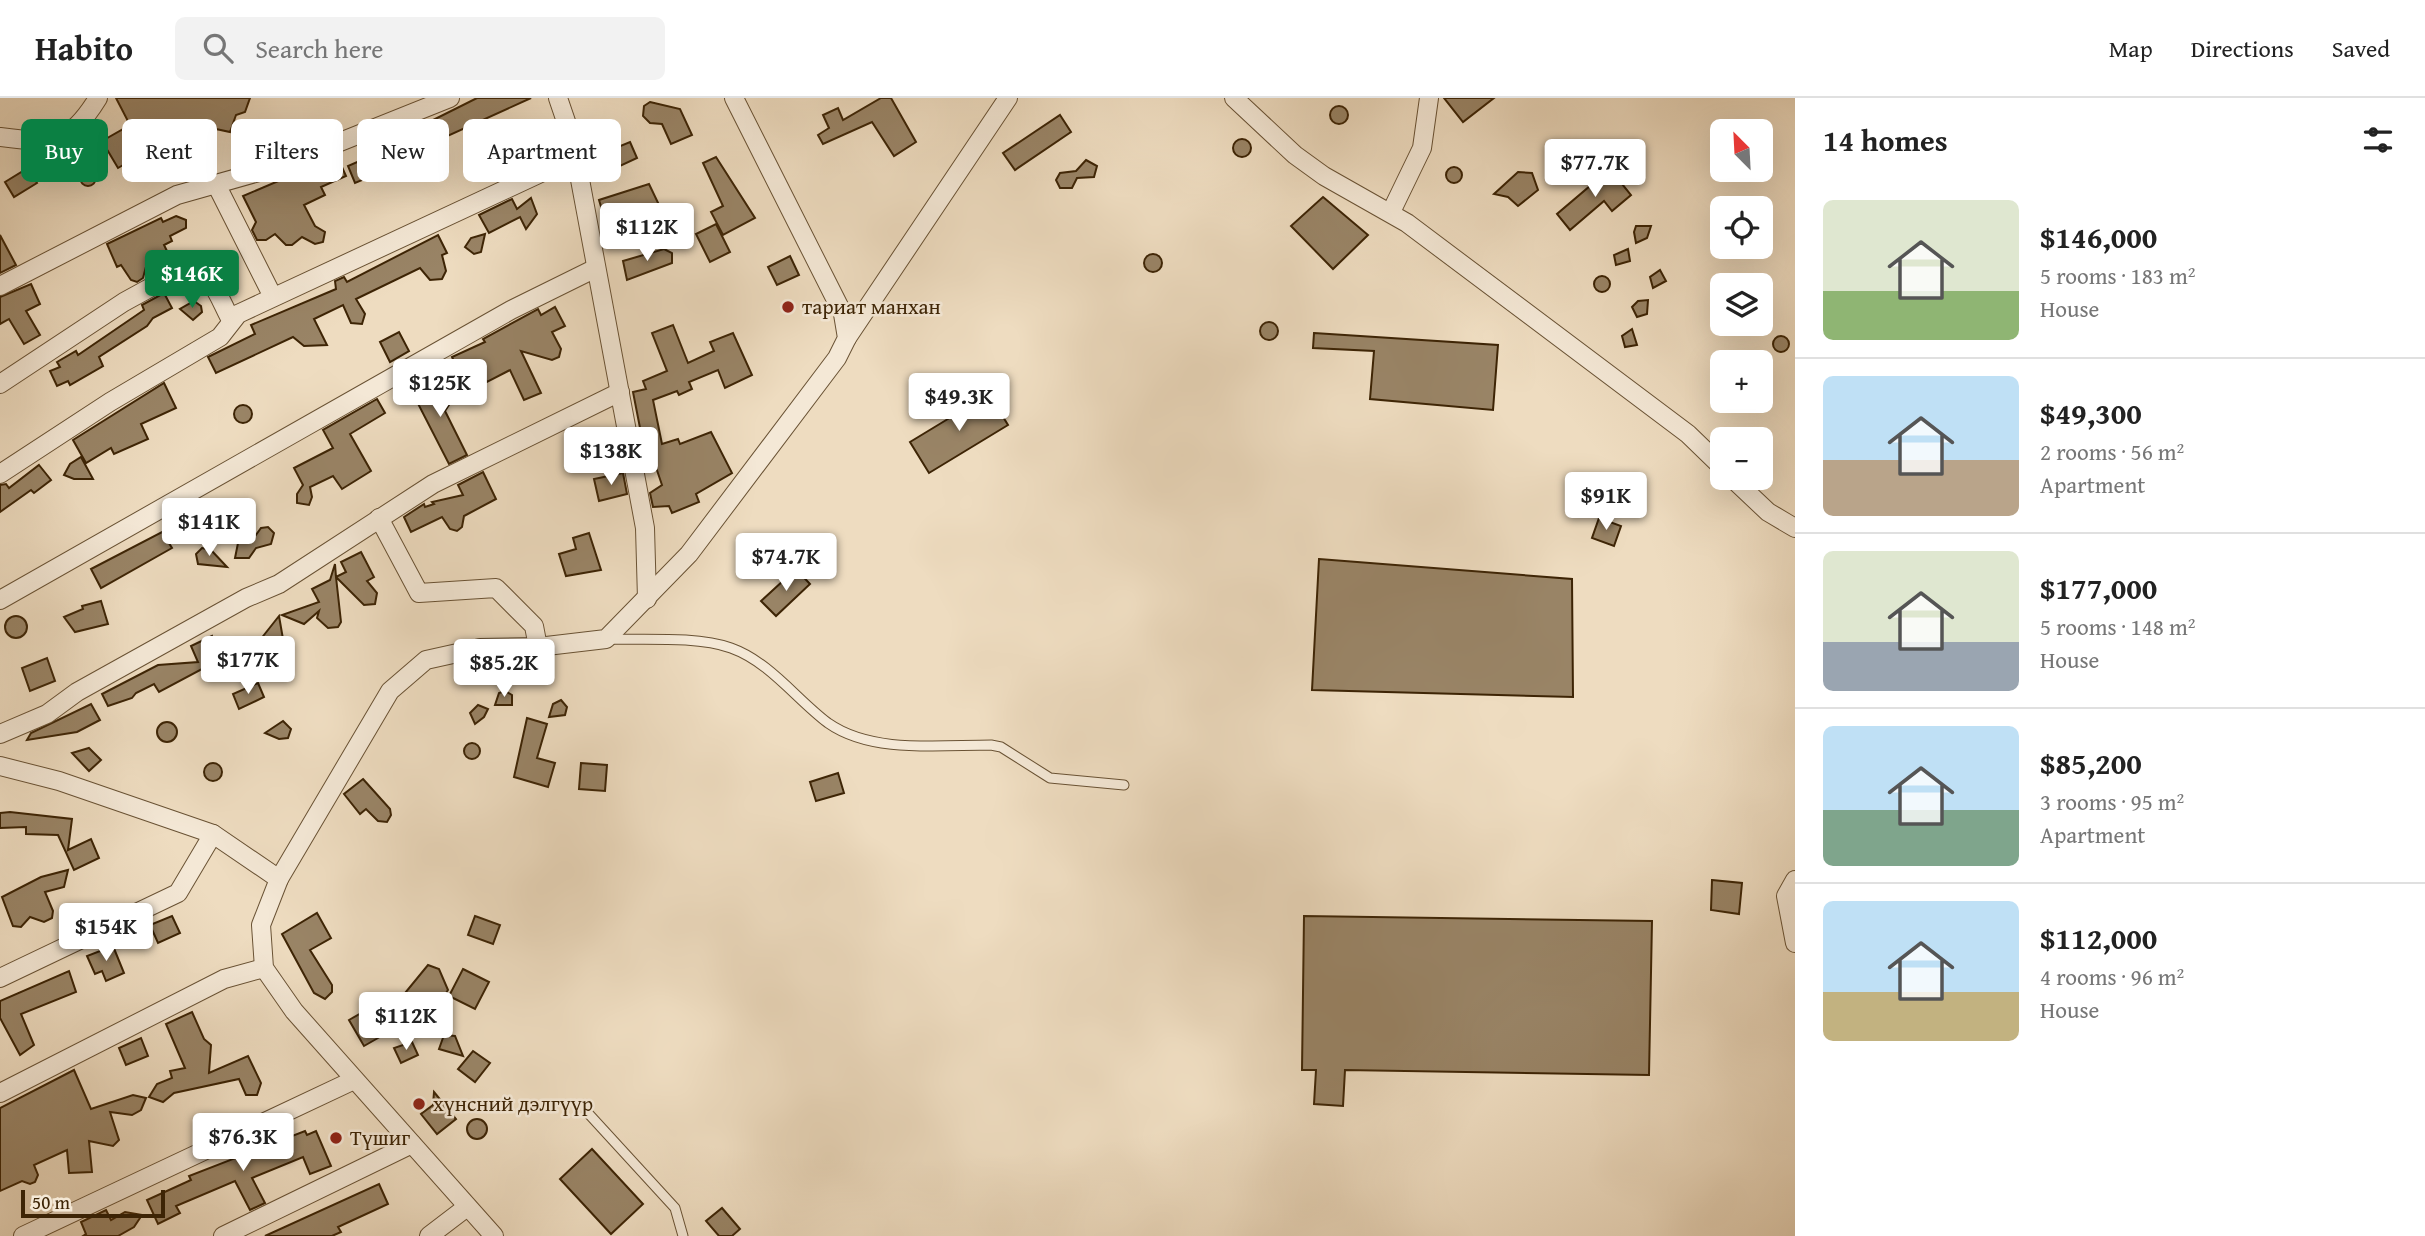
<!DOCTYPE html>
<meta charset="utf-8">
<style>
:root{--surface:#fff;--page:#f2f2f2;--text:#222;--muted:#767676;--line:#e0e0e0;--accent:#0b8043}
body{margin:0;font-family:"Gentium Book Plus",serif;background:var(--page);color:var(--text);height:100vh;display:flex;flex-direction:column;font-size:26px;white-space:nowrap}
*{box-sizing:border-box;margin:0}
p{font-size:23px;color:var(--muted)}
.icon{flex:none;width:38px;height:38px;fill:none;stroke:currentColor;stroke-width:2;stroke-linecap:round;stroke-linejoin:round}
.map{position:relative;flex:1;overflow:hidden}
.panel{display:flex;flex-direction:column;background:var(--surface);width:630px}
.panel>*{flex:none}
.top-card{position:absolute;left:21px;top:21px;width:665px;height:63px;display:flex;gap:14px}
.needle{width:46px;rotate:336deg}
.tools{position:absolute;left:1710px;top:21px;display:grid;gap:14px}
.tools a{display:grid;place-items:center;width:63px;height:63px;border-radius:10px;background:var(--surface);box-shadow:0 7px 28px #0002;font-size:35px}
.scale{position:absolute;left:21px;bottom:18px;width:144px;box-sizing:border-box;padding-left:7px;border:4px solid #3d2405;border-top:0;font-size:19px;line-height:24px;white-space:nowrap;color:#3d2405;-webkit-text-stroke:5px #f4e8d6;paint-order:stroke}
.price{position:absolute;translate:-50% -60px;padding:0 16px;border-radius:7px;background:#fff;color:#222;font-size:23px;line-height:46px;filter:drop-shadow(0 2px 4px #0008)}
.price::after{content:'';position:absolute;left:50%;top:42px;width:21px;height:16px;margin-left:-10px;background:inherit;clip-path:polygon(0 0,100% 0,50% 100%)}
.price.current{background:var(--accent);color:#fff}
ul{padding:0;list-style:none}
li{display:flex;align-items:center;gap:21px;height:175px;padding:0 28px}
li+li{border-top:2px solid var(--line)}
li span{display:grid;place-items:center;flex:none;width:196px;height:140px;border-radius:10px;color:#555}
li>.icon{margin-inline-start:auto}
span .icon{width:84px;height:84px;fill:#fffc;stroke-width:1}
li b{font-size:30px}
h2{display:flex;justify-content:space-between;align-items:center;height:84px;padding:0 28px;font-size:30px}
.tag{padding:0 24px;border-radius:10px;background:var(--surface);box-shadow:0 7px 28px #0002;font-size:24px;line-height:63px}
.tag.current{background:var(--accent);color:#fff}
header{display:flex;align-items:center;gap:42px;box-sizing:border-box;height:98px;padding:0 35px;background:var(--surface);border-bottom:2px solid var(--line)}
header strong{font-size:33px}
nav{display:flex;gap:38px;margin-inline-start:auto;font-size:24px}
.search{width:490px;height:63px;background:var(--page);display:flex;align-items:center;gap:18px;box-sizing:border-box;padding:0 24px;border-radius:10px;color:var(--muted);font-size:26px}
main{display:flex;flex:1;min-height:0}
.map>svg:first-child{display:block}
.building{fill:#998466;stroke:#3d2405;stroke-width:2}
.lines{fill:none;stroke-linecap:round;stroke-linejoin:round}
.lane-casing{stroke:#695234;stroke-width:11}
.street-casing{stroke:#695234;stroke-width:20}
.lane{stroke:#f4e8d6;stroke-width:9}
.street{stroke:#f4e8d6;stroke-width:18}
.poi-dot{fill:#8f2418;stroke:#f4e8d6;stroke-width:2.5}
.labels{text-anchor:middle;stroke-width:5;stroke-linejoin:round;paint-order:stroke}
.poi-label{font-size:21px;fill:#3d2405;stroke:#f4e8d6;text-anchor:start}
</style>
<header>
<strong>Habito</strong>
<div class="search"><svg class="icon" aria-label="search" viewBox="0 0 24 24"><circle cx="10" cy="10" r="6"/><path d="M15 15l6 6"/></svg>Search here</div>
<nav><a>Map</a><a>Directions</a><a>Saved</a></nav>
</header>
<main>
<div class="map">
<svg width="1795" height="1138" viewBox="0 0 1795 1138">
<rect width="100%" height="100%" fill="#eedcc0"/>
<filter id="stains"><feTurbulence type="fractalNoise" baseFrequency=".00286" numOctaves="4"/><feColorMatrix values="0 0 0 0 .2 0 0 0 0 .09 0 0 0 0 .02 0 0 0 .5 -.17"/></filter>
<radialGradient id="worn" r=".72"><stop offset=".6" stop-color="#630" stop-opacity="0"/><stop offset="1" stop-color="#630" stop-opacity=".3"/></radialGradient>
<g class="building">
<polygon points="116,0 250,0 245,14 236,17 230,34 188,25 211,69 191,80 170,40 118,70 102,43 130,27"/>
<polygon points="477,0 531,0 441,41 433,22"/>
<polygon points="881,0 891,0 916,44 894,58 872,24 823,46 818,37 829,30 823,17 838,10 843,22"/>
<polygon points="1444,0 1494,0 1463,24"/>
<polygon points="650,4 680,11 692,37 671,46 662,26 650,25 643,18 644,8"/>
<circle cx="1339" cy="17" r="9"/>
<polygon points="1060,17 1071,34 1015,72 1003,55"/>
<circle cx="1242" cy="50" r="9"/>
<polygon points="630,44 637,60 620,68 613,51"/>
<polygon points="389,50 396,68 355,85 348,68"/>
<polygon points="337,58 346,78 321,89 325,97 304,107 315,128 325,134 323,144 315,146 302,139 292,147 286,147 275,136 266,142 257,142 252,132 256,124 243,98"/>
<polygon points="716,59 755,120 723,137 711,114 723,108 703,65"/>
<polygon points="1086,62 1097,68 1094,79 1077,80 1072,90 1060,90 1056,82 1060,75 1076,73"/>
<circle cx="1454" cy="77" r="8"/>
<polygon points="28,70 37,85 14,99 5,84"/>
<polygon points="1610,71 1631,97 1612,113 1604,103 1570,132 1557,116"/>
<circle cx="88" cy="80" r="8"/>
<polygon points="1518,74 1532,75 1538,92 1518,108 1508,99 1494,96"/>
<polygon points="649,86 660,109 641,117 639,112 605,122 599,102"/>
<polygon points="1323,99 1368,137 1333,171 1291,128"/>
<polygon points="531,100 537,116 526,131 520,119 489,135 479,117 512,101 517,111"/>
<polygon points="176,118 186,122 186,130 170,138 172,143 164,147 168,155 147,165 143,180 137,184 131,182 121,167 117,169 107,146 161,120 163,124"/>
<polygon points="716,126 730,154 710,164 696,136"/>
<polygon points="1636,128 1651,128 1647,140 1636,145 1634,134"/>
<polygon points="485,136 481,154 474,156 465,149 471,140"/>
<polygon points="0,137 16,167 0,175"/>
<polygon points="438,137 447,155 442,157 446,173 442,181 430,182 420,170 356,201 365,216 362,226 351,225 343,207 314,221 327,247 304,248 293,239 216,275 208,259 255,236 251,227 336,191 335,183 344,179 347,184"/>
<polygon points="664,151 672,155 672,165 627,182 623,163"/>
<polygon points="1628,151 1630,163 1616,167 1614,157"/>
<circle cx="1153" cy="165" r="9"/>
<polygon points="790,158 799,177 777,187 768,169"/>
<polygon points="1660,172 1666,183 1653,190 1650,179"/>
<circle cx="1602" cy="186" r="8"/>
<polygon points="31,186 40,206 26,213 40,237 24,246 9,221 0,226 0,199"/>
<polygon points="164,195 172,210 153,220 147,228 99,259 103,268 70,287 68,283 57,288 50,273 60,269 57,264 76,253 78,257 144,212 142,207"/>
<polygon points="1648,202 1647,216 1637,219 1632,209 1638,203"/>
<polygon points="194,203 201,208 202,214 193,222 180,211"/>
<polygon points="555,209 565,228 552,234 561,251 559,259 552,262 521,253 541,295 524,302 510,272 487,284 479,268 460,277 452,259 485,244 483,241 538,211 541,217"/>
<circle cx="1269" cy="233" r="9"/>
<polygon points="673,227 688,265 714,253 710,244 733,235 752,277 725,290 718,272 689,284 692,291 679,297 677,293 653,302 662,346 678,341 680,346 711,334 732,375 696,396 699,404 672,415 669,408 653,409 650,395 662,387 644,334 641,335 633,294 646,291 643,283 667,273 652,235"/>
<polygon points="1632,231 1637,247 1625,249 1622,238"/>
<polygon points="399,234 409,253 390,264 380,244"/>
<polygon points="1314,235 1498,247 1493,312 1370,301 1374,253 1313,250"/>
<circle cx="1781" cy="246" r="8"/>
<polygon points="164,285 176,310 141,326 148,341 114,356 111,350 86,365 73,342"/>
<polygon points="424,285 428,293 452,288 454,299 445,313 467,357 449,366 411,292"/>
<polygon points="989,296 1008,327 929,375 910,344"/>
<polygon points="377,301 385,315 350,336 371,373 342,391 333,378 310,389 312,399 309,407 297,405 297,396 303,387 294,370 333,350 323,332"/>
<circle cx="243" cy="316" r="9"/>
<polygon points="81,359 93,381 74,381 64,377 70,366"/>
<polygon points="39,367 51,382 34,395 31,392 0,414 0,387 6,386 9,390"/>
<polygon points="483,374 496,401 464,418 462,429 457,433 450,431 442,419 411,434 404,419 424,406 425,409 434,406 432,404 463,397 458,387"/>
<polygon points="623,375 627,396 599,403 594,381"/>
<polygon points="1599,420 1621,428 1614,448 1592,440"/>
<polygon points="261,430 268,429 274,435 271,446 256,450 249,460 235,460 238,445 253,441"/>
<polygon points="162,434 172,450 101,490 91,471"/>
<polygon points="589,435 601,472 566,478 559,456 576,451 573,440"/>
<polygon points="202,450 211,452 227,469 198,466 196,456"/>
<polygon points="361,454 374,479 367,483 377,495 375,506 364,507 336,479 341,524 338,529 328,530 317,520 319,513 304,526 282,517 319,504 312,491 330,482 335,466 336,479 346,474 341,464"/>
<polygon points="1319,461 1572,481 1573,599 1312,592"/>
<polygon points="796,471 810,486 776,518 761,503"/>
<polygon points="101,503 108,526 75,534 64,519 83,511 82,508"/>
<polygon points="279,518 283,541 278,549 274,551 262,546 252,558 238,551 246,540 260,542"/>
<circle cx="16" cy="529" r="11"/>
<polygon points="212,538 219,562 159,594 154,586 136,595 132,600 108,608 102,596 158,567 198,564 191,548"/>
<polygon points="47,560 55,583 30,593 22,570"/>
<polygon points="258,585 264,599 239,611 233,596"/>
<polygon points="505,593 512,597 512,607 495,607 499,595"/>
<polygon points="561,602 567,609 565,617 549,619 553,606"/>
<polygon points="91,606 100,622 77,634 27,642 31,635"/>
<polygon points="478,607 488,611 484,619 475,626 470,615"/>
<polygon points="527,620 547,626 537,660 555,665 548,689 514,679"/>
<polygon points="283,623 291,631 288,640 279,641 265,635"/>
<circle cx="167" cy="634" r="10"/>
<circle cx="472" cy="653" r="8"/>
<polygon points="89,650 101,662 89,673 72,655"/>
<polygon points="581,665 607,667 605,693 579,691"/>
<circle cx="213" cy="674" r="9"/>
<polygon points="838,675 844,695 816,703 810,684"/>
<polygon points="363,681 390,711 391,717 387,724 378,723 366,711 360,716 344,696"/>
<polygon points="10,714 72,721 68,752 91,741 99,760 74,772 58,737 26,736 26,729 0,730 0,715"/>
<polygon points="68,772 64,789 45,794 53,813 52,820 44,824 30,819 21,829 13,828 2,799 41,779"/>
<polygon points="1712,782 1742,785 1739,816 1711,812"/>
<polygon points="317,815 331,840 310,852 332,887 332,894 325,901 314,895 282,836"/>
<polygon points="172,818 180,835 158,845 150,827"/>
<polygon points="475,818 500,827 493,846 468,837"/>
<polygon points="1304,818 1652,823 1649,977 1345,972 1343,1008 1314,1006 1316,972 1302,972"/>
<polygon points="113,848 124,875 106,883 102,873 95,876 87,858"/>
<polygon points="428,867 439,871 448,892 433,914 405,895"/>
<polygon points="463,871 489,884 475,911 449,898"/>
<polygon points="69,873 76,894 21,916 34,947 20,957 0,920 0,903"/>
<polygon points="370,910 385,936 364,948 349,922"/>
<polygon points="192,914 204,941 211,947 209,975 248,958 261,985 257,997 246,997 239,981 174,995 163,1004 149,999 157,986 172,980 170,973 185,970 166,926"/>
<polygon points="444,937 455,938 463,958 439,951"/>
<polygon points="141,940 148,958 126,967 119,950"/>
<polygon points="412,944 418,957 401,965 394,950"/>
<polygon points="473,953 490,965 475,984 458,971"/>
<polygon points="74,972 91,1011 133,997 146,1000 141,1012 132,1017 110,1014 119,1042 113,1048 89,1043 92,1074 69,1075 67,1052 34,1067 38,1077 35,1084 30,1086 22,1083 0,1093 0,1010"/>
<polygon points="434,994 456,1021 437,1036 421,1016 433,1007"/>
<circle cx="477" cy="1031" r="10"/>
<polygon points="305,1033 307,1037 316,1033 331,1068 310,1076 303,1059 252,1080 265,1105 250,1112 235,1083 176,1108 180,1115 158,1126 147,1102 191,1082 189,1078"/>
<polygon points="592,1051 643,1106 611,1136 560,1081"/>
<polygon points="379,1086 388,1106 338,1129 341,1134 332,1138 265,1138"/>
<polygon points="722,1110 740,1131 732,1138 719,1138 706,1123"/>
<polygon points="106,1112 111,1122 125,1114 142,1117 134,1129 118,1138 83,1138 86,1136 81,1124"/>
</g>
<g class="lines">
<g class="lane-casing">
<g id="lane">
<path d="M 608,541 C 644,542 697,538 731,550 C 770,564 796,601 828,625 C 872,656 940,647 991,647 L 1001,649 L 1050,680 L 1124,687"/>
<polyline points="587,1014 675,1110 683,1138"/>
</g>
</g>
<g class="street-casing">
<g id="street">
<polyline points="558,0 573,44 645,430 647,501"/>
<polyline points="1234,0 1295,57 1324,78 1407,125 1688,336 1722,369"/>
<path d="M 0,39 C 51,46 69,47 98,0"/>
<polyline points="216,86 273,199"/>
<polyline points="1391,114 1422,50 1429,0"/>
<polyline points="0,188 177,97 280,68 450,0"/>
<polyline points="847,240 1008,0"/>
<path d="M 0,286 L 124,204 L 186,170 C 212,171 220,203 231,222"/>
<polyline points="0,376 110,304 220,239 238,216 575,59"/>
<polyline points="1732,380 1768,414 1795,430"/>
<polyline points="379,420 419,495 496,490 534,528 538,549"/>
<polyline points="0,502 511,212 596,170"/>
<polyline points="0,636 47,616 77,594 246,500 279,486 433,386 620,294"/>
<polyline points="0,668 59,683 213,736 279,781"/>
<polyline points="1795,782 1786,798 1795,845"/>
<polyline points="0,880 178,795 213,736"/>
<polyline points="0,995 224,881 264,870"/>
<polyline points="23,1138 354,982"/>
<polyline points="223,1138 412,1046"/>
<polyline points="429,1138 467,1109"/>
<polyline points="494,1138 294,913 264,870 261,827 279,781 390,593 426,562 480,550 538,549 606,541 689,456 837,260 847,240 843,216 734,0"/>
</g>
</g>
<use href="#lane" class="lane"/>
<use href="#street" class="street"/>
</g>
<g class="poi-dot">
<circle cx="788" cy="209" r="7"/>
<circle cx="419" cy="1006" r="7"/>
<circle cx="336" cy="1040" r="7"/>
</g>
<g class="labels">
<g class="poi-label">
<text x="802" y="216">тариат манхан</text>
<text x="433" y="1013">хүнсний дэлгүүр</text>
<text x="350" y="1047">Түшиг</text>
</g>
</g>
<rect width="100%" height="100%" filter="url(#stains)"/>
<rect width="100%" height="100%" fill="url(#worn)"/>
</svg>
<div class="tools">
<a><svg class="needle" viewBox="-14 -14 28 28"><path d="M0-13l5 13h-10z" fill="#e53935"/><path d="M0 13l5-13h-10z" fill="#767676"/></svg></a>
<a><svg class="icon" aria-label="locate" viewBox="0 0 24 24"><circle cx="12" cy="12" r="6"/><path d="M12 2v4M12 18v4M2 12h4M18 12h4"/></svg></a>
<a><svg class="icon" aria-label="layers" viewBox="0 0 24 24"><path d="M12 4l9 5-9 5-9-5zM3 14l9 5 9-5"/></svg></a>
<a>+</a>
<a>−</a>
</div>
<div class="scale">50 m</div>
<b class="price" style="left:1595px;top:101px">$77.7K</b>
<b class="price" style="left:647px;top:165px">$112K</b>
<b class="price current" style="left:192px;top:212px">$146K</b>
<b class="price" style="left:440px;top:321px">$125K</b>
<b class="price" style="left:959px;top:335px">$49.3K</b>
<b class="price" style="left:611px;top:389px">$138K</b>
<b class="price" style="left:1606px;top:434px">$91K</b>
<b class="price" style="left:209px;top:460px">$141K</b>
<b class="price" style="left:786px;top:495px">$74.7K</b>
<b class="price" style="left:248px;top:598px">$177K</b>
<b class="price" style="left:504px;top:601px">$85.2K</b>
<b class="price" style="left:106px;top:865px">$154K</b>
<b class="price" style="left:406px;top:954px">$112K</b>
<b class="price" style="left:243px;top:1075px">$76.3K</b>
<div class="top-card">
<a class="tag current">Buy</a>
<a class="tag">Rent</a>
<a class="tag">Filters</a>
<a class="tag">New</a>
<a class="tag">Apartment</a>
</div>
</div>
<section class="panel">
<h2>14 homes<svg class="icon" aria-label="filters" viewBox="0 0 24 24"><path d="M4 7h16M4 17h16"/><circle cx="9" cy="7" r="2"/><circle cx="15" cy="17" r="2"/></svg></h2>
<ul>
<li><span style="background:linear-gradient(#dfe7d0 65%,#8fb573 0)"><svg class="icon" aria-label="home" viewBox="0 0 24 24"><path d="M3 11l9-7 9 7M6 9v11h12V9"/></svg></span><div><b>$146,000</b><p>5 rooms · 183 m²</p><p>House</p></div></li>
<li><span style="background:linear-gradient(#bfe0f5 60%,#b9a48a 0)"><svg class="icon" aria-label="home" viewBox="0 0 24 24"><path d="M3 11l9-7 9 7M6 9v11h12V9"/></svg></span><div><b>$49,300</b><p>2 rooms · 56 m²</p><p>Apartment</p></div></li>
<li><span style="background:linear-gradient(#dfe7d0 65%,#9aa5b1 0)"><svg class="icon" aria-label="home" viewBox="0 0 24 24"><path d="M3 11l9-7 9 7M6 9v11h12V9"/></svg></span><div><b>$177,000</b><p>5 rooms · 148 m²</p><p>House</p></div></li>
<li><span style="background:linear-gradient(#bfe0f5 60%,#7fa58c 0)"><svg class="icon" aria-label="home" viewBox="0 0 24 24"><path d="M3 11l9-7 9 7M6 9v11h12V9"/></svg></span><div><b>$85,200</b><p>3 rooms · 95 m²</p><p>Apartment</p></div></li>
<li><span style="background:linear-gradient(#bfe0f5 65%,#c2b280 0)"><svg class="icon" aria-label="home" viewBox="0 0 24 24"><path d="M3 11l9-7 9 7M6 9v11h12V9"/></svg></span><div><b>$112,000</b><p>4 rooms · 96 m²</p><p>House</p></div></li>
</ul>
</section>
</main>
